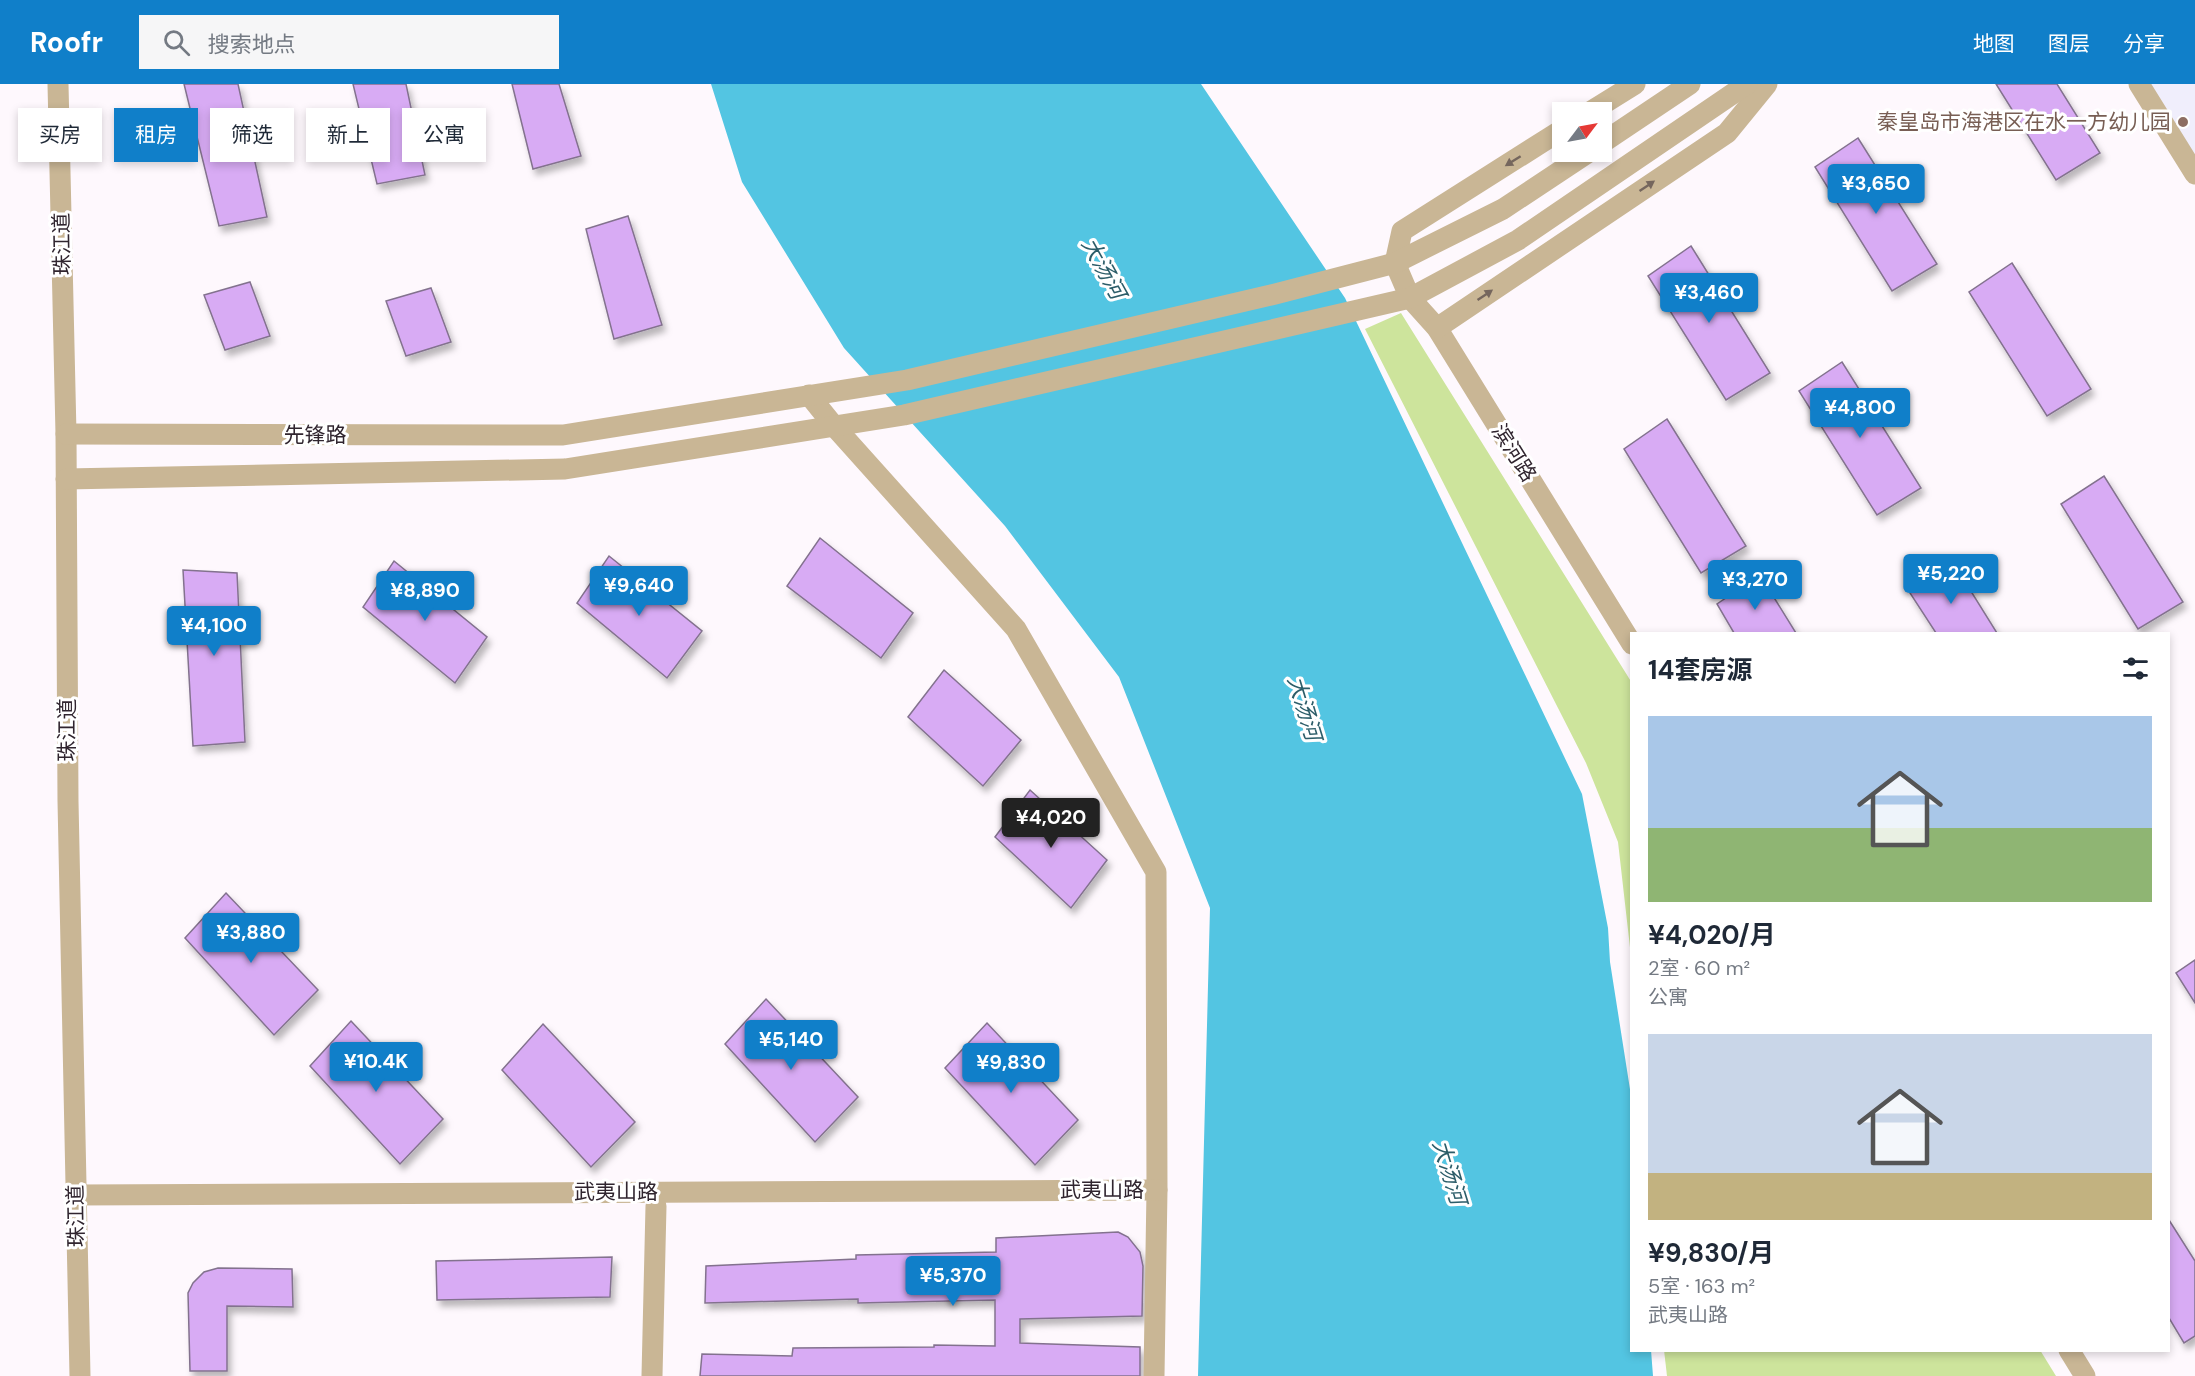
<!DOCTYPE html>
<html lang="zh">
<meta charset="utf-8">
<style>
:root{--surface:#fff;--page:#f6f6f7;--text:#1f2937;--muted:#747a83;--accent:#107fc9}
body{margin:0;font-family:"DM Sans","Noto Sans SC",sans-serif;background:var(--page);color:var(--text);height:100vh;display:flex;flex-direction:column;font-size:22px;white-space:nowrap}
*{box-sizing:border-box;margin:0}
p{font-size:20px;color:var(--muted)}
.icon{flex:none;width:33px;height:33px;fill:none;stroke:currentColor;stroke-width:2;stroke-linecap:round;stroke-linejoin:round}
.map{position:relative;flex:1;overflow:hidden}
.details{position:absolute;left:1630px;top:548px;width:540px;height:720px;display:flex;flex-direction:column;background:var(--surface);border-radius:0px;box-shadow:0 3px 9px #0003}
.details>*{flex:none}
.guide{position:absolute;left:18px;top:24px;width:570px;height:54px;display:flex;gap:12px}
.needle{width:39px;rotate:58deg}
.buttons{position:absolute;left:1552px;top:18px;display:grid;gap:12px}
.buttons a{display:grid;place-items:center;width:60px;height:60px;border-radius:0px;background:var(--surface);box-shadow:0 3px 9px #0003;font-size:30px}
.price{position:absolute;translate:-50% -51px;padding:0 14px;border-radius:6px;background:var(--accent);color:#fff;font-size:20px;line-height:39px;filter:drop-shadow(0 2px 3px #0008)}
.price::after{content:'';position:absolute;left:50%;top:36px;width:18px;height:14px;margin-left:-9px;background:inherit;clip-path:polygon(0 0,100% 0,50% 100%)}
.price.selected{background:#222;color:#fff}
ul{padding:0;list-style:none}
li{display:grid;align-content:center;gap:12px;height:318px;padding:0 18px}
li span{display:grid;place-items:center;height:186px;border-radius:0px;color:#555}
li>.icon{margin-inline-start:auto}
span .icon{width:108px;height:108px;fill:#fffc;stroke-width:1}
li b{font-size:26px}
h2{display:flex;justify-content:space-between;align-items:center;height:72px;padding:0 18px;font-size:26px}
.pill{padding:0 21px;border-radius:0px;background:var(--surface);box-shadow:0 3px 9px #0003;font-size:21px;line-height:54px}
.pill.selected{background:var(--accent);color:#fff}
header{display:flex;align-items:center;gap:36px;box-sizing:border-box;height:84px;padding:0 30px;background:var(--accent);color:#fff}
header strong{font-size:28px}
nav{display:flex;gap:33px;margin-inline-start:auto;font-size:21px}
.search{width:420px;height:54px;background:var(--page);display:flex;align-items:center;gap:15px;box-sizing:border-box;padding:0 21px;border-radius:0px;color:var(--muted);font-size:22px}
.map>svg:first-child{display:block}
.education{fill:#f0eefc}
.green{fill:#cde49c}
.water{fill:#53c5e2}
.building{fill:#d8abf4;stroke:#83728e;stroke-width:1.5;filter:url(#shadow)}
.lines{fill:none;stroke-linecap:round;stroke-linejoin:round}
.minor{stroke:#c9b695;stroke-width:21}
.oneway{fill:#75665d}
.education-dot{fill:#8d6e63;stroke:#fff;stroke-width:2}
.labels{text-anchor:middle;stroke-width:6;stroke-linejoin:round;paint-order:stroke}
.education-label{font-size:21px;fill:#785e54;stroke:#fff;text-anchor:end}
.street-label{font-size:21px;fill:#30252f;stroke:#fff}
.water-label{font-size:22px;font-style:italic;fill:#2c5d69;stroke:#fff}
</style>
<header>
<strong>Roofr</strong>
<div class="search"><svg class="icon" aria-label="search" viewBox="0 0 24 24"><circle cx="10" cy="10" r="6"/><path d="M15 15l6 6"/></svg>搜索地点</div>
<nav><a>地图</a><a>图层</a><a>分享</a></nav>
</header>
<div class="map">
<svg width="2195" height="1292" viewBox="0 0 2195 1292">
<defs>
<filter id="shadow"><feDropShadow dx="3.5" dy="6" stdDeviation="3" flood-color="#0004"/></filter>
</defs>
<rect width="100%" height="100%" fill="#fef8fd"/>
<polygon class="education" points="2147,0 2195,0 2195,77"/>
<g class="green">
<polygon points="1401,229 1632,599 1632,881 1618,758 1586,679 1365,245"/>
<polygon points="1664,1266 2040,1266 2056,1292 1667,1292"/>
</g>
<polygon class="water" points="711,0 1201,0 1345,214 1582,710 1608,844 1610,878 1632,1018 1632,1266 1651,1266 1653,1292 1198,1292 1210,824 1119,593 1005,442 844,264 742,98"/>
<g class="building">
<polygon points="184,0 238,0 267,133 219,142"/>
<polygon points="353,0 406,0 425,91 377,100"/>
<polygon points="512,0 559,0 581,72 533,85"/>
<polygon points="1996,0 2057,0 2100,69 2056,96"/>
<polygon points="1858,54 1937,180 1892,207 1815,83"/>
<polygon points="628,132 662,241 614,255 586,145"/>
<polygon points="1691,162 1770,289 1726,316 1648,192"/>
<polygon points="2012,179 2091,305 2047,332 1969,208"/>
<polygon points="250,198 270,252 225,266 204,211"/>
<polygon points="431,204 451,258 406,272 386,217"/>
<polygon points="1842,278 1921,404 1877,431 1799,307"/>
<polygon points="1667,335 1746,462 1701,489 1624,365"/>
<polygon points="2104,392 2183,518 2138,545 2061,420"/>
<polygon points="820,454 913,529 881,574 787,502"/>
<polygon points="609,472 702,547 667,594 577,519"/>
<polygon points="394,477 487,553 455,599 363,523"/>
<polygon points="1954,480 1997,549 1936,549 1910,509"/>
<polygon points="183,486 237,489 245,658 193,662"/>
<polygon points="1760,491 1796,549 1734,549 1717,520"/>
<polygon points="944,586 1021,656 983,702 908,633"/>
<polygon points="1030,706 1107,776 1071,824 995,753"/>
<polygon points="226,809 318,906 274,951 185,854"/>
<polygon points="2195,876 2195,919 2176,889"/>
<polygon points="766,915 858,1013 815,1058 725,960"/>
<polygon points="351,937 443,1035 400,1080 310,982"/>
<polygon points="987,939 1078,1036 1035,1081 945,984"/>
<polygon points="543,940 635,1038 591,1083 502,986"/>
<polygon points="2169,1136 2195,1177 2195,1252 2184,1259 2169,1234"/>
<polygon points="1118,1148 1128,1153 1140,1168 1143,1182 1142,1232 1020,1235 1020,1259 1140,1263 1140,1292 700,1292 702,1270 792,1272 793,1264 934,1263 934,1261 995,1262 995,1216 858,1219 858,1215 705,1219 706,1182 856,1175 856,1171 996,1168 996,1154"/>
<polygon points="612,1173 610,1213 437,1216 436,1177"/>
<polygon points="218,1184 292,1185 293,1223 227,1222 227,1287 190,1287 188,1209 193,1199 204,1188"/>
</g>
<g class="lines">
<g class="minor">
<polyline points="58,0 66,350 68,717 80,1292"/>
<polyline points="2139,0 2195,90"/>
<polyline points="1590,28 1635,0"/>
<polyline points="1602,59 1690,0"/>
<polyline points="1395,179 1410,214 1437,244 1632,560"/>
<polyline points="1395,179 1402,147 1563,45"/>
<polyline points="1437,244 1727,49 1767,0"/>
<polyline points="809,311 834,342 1016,545 1156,788 1157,1106 1154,1292"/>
<polyline points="66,350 563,351 907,296 1271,211 1395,179 1503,125 1589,68"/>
<polyline points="66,395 565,385 904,331 1410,214 1518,156 1747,0"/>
<polyline points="76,1111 1157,1106"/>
<polyline points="2069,1266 2085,1292"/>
<polyline points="652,1292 656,1122"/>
</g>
</g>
<defs><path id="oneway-solid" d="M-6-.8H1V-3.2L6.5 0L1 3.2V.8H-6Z" transform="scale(1.5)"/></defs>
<g class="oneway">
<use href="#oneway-solid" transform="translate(1513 77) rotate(148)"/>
<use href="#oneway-solid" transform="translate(1647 102) rotate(-34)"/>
<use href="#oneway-solid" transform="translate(1485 211) rotate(-34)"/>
</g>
<circle class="education-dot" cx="2183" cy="38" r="6"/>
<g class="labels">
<g class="education-label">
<text x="2171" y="45">秦皇岛市海港区在水一方幼儿园</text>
</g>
<g class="street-label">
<text transform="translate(62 160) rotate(-91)" y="7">珠江道</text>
<text x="315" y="358">先锋路</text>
<text transform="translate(1514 369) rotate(58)" y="7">滨河路</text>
<text transform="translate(67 646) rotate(-90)" y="7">珠江道</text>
<text x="1102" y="1113">武夷山路</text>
<text x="616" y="1115">武夷山路</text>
<text transform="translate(76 1132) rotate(-91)" y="7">珠江道</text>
</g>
<g class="water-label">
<text transform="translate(1104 184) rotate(61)" y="8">大汤河</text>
<text transform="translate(1305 624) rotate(73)" y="8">大汤河</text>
<text transform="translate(1450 1088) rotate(73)" y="8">大汤河</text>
</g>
</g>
</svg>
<div class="buttons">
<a><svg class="needle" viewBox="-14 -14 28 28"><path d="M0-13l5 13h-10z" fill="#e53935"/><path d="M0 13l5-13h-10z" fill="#747a83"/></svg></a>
</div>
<b class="price" style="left:1876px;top:131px">¥3,650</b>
<b class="price" style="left:1709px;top:240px">¥3,460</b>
<b class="price" style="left:1860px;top:355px">¥4,800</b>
<b class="price" style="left:1951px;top:521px">¥5,220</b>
<b class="price" style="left:1755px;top:527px">¥3,270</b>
<b class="price" style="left:639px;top:533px">¥9,640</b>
<b class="price" style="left:425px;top:538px">¥8,890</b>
<b class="price" style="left:214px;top:573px">¥4,100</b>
<b class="price selected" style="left:1051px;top:765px">¥4,020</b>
<b class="price" style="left:251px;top:880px">¥3,880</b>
<b class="price" style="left:791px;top:987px">¥5,140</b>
<b class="price" style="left:376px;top:1009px">¥10.4K</b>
<b class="price" style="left:1011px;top:1010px">¥9,830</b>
<b class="price" style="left:953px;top:1223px">¥5,370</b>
<div class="guide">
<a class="pill">买房</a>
<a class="pill selected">租房</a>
<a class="pill">筛选</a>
<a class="pill">新上</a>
<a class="pill">公寓</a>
</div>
<section class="details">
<h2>14套房源<svg class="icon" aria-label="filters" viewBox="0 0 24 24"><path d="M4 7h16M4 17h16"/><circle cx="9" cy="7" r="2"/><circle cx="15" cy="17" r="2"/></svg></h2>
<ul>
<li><span style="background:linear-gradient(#a9c7e8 60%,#8fb573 0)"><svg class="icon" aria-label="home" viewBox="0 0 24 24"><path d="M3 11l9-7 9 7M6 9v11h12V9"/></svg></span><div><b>¥4,020/月</b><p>2室 · 60 m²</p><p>公寓</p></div></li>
<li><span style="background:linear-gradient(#c9d6e8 75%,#c2b280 0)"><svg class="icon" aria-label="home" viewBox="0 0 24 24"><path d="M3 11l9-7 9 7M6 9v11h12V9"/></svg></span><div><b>¥9,830/月</b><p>5室 · 163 m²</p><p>武夷山路</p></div></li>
</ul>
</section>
</div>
